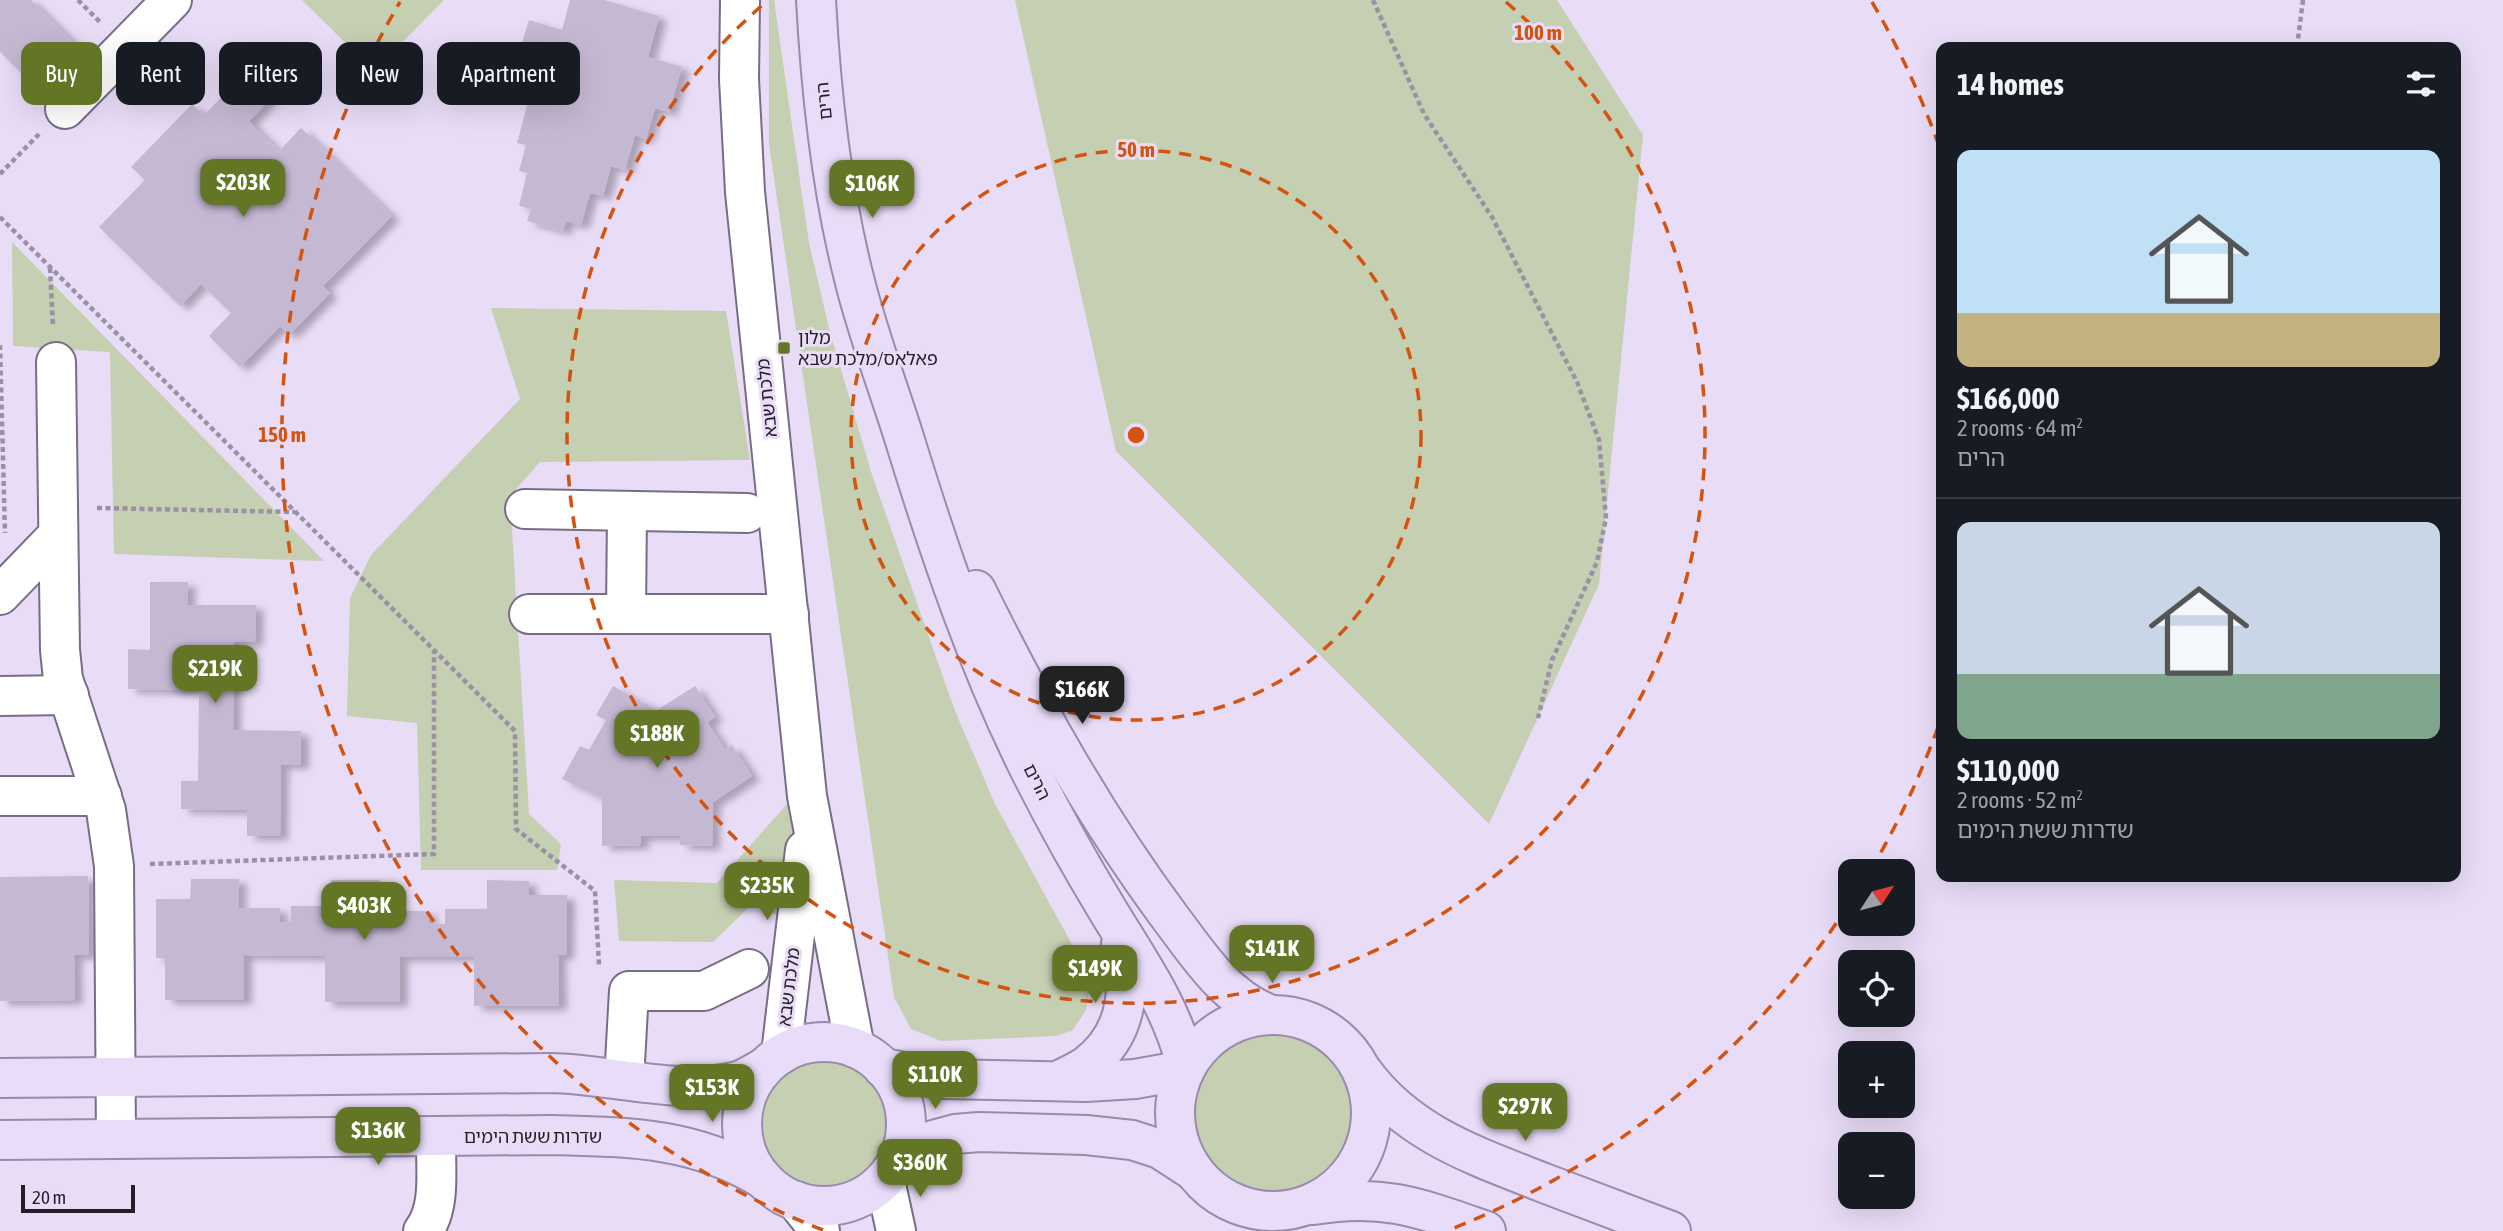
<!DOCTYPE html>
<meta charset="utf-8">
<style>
:root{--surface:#171b24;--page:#20242c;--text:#f1f3f6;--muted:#9ea1a6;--line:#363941;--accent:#637625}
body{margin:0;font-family:"Asap Condensed","Noto Sans Hebrew",sans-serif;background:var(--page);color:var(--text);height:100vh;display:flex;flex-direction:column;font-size:26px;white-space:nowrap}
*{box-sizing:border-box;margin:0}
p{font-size:23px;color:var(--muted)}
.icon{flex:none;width:38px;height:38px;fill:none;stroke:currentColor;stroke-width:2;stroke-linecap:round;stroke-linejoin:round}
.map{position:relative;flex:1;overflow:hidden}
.sheet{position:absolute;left:1936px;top:42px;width:525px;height:840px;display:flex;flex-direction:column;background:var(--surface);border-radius:14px;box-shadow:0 7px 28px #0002}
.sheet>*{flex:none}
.guide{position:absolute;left:21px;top:42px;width:665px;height:63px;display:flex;gap:14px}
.needle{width:46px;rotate:54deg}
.fabs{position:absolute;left:1838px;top:859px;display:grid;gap:14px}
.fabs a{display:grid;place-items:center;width:77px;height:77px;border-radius:14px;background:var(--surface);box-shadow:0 7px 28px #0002;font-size:35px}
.scale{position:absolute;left:21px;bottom:18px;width:114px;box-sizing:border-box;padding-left:7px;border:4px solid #221d27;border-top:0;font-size:19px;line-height:24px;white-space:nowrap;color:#221d27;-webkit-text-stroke:5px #e9dcf7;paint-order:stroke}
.price{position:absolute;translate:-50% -60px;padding:0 16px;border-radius:14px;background:var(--accent);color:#fff;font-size:23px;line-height:46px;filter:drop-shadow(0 2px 4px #0008)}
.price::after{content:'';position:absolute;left:50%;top:42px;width:21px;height:16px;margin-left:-10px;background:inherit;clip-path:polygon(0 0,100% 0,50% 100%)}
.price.active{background:#222;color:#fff}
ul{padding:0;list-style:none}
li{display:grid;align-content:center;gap:14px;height:371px;padding:0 21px}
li+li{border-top:2px solid var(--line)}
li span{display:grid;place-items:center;height:217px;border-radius:14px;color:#555}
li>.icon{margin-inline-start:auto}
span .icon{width:126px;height:126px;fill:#fffc;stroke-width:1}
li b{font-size:30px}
h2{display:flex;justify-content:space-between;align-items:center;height:84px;padding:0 21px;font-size:30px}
.pill{padding:0 24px;border-radius:14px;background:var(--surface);box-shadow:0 7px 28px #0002;font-size:24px;line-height:63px}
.pill.active{background:var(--accent);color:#fff}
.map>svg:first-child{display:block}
.green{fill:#c5cfb1}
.building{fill:#c5b8d3;filter:url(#shadow)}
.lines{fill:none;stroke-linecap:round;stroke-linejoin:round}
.minor-casing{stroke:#786d85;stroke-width:42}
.major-casing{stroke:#9a8aad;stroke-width:42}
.path{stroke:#9a91a5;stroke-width:4.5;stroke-dasharray:5 3.5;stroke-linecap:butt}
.minor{stroke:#fff;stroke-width:38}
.major{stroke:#e9dcf9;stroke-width:38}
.ring{fill:none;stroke:#d4530f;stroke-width:3.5;stroke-dasharray:12 9}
.poi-dot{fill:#637625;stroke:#e9dcf7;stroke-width:2.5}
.labels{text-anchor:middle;stroke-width:6;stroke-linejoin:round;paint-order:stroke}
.street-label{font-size:18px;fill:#221d27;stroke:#e9dcf7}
.poi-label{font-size:18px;fill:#221d27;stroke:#e9dcf7;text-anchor:start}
.centre{fill:#d4530f;stroke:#e9dcf7;stroke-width:3.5}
.ring-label{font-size:21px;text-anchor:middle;font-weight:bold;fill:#d4530f;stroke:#e9dcf7;stroke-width:6;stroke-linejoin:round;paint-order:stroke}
</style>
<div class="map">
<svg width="2503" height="1231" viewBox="0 0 2503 1231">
<defs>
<filter id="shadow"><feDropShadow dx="8" dy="4.5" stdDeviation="3.5" flood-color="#0004"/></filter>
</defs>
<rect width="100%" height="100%" fill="#e9dcf7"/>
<g class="green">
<polygon points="302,0 444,0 374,71"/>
<polygon points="769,0 774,0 809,243 830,332 872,475 955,711 995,804 1091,979 1086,1010 1073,1030 1056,1036 941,1041 911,1029 894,997 769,144"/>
<polygon points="1015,0 1557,0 1643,135 1599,584 1489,824 1116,451"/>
<polygon points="12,242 324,561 114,554 110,352 13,346"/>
<polygon points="491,308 726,311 750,460 540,462 510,496 529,814 561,844 557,870 421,870 417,723 347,716 350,598 371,555 520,399"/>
<polygon points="787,804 796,845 781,918 754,902 713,942 619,941 614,880 717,883"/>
<circle cx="1273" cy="1113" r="88"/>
<circle cx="824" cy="1124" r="71"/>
</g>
<g class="building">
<polygon points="0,0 31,0 85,54 44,95 0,52"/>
<polygon points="570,0 604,0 659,16 648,57 682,67 669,112 655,108 646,139 635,135 625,170 611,166 603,196 590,193 581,225 566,221 563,231 527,221 531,209 519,206 527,173 519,171 526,145 517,143 528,102 519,99 530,59 518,56 529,20 562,30"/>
<polygon points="245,73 271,98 249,121 279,151 301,128 392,216 323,286 330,293 289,335 280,326 240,367 209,336 231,313 201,284 180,306 99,227 145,180 131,167 192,104 204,115"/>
<polygon points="150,582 188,582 187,605 256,605 255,642 234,642 233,730 301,731 301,765 281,764 280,836 247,836 247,810 181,809 181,781 198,781 199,690 128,689 128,649 150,650"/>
<polygon points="613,686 657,710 695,686 715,717 707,722 725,750 732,745 752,776 713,802 712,846 680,845 680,836 641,836 641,845 602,846 602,798 562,779 580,746 589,750 606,720 596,715"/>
<polygon points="88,876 89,955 74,955 75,1000 0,1001 0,877"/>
<polygon points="191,879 239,879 238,908 280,908 280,922 291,922 291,906 331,906 331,880 380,880 380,911 429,911 429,923 445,924 445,909 487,909 487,880 529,881 529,895 567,895 566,955 558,955 559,1006 474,1006 474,957 400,957 400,1002 325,1002 325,956 244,955 244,1000 165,1000 165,958 156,958 156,899 190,899"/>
</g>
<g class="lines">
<g class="minor-casing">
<g id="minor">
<polyline points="740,0 739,79 745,192 807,796 855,1048"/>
<polyline points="65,109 172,0"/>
<polyline points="56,362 60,650 63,679 106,810 114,866 116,1139"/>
<polyline points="525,509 747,513"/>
<polyline points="0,595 58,535"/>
<polyline points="626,613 627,511"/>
<polyline points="529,614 789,614"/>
<polyline points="0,696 69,695"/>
<polyline points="0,796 102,796"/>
<polyline points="781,1054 805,850"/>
<polyline points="624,1080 629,991 704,991 749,969"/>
<polyline points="885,1180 896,1231"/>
<polyline points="796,1201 820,1231"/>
<path d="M 423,1231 C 442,1207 435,1166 436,1136"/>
</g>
</g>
<g class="major-casing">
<g id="major">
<path d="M 816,0 C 821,93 831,188 854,278 C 868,336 890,391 907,447 C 941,557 978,665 1029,768 C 1053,816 1079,863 1107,909 C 1137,959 1173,1008 1186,1066"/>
<path d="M 976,590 C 1033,705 1095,817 1172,920 C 1200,957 1225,997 1269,1014"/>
<circle cx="1273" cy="1113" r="98"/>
<circle cx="824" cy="1124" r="82"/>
<polyline points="883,1068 942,1079 1086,1082 1135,1079 1185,1070"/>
<path d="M 1363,1072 C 1408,1134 1476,1156 1544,1183 C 1586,1199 1628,1215 1671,1231"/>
<path d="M 0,1078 L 551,1073 C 610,1074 676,1095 734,1082 C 744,1080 754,1073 763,1068"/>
<path d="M 1057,1081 C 1066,1077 1077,1072 1086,1066 C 1127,1036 1132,990 1121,944"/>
<path d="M 0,1140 L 551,1135 C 630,1137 693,1137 763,1179"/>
<polyline points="895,1166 933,1140 955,1134 979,1132 1086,1135 1132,1140 1160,1149 1194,1171"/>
<path d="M 1313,1205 C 1384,1193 1420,1208 1486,1231"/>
</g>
</g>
<g class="path">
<polyline points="78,0 100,22"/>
<polyline points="1373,0 1424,114 1492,217 1577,382 1599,440 1606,518 1597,562 1552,660 1537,722"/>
<polyline points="2297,47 2303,0"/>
<polyline points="0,174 39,134"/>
<polyline points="0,217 515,731 516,829 595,891 599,965"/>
<polyline points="50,268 53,326"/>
<polyline points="0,345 5,533"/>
<polyline points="97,508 295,512"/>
<polyline points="150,864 434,854 434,651"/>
</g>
<use href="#minor" class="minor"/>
<use href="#major" class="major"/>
</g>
<g class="ring">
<circle cx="1136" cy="435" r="285"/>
<path d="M1506 2A569 569 0 1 1 766 2"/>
<path d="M1938 727A854 854 0 0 1 1872 868M1848 906A854 854 0 0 1 1449 1230M823 1230A854 854 0 0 1 400 2M1872 2A854 854 0 0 1 1938 143"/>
</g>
<rect class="poi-dot" x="777" y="341" width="14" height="14" rx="3.5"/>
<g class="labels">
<g class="street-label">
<text transform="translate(824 101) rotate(-96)" y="6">הרים</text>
<text transform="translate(767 398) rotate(-96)" y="6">מלכת שבא</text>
<text transform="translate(1037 782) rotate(63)" y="6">הרים</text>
<text transform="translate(789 987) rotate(-83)" y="6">מלכת שבא</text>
<text x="533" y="1143">שדרות ששת הימים</text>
</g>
<g class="poi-label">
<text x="798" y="344">מלון<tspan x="798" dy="21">פאלאס/מלכת שבא</tspan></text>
</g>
</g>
<circle cx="1136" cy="435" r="10" class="centre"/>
<g class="ring-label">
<text x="1538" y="40">100 m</text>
<text x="1136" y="157">50 m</text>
<text x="282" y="442">150 m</text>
</g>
</svg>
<div class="fabs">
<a><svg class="needle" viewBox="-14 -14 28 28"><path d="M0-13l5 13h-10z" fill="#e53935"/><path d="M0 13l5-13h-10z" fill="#9ea1a6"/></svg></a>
<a><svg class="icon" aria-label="locate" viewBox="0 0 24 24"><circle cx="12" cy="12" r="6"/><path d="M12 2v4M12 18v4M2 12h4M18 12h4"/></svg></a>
<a>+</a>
<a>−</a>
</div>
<div class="scale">20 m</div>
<b class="price" style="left:243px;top:219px">$203K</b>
<b class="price" style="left:872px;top:220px">$106K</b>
<b class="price" style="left:215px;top:705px">$219K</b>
<b class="price active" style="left:1082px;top:726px">$166K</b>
<b class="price" style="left:657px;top:770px">$188K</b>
<b class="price" style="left:767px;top:922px">$235K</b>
<b class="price" style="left:364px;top:942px">$403K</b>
<b class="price" style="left:1272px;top:985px">$141K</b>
<b class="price" style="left:1095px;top:1005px">$149K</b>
<b class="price" style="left:935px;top:1111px">$110K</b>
<b class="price" style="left:712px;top:1124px">$153K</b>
<b class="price" style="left:1525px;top:1143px">$297K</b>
<b class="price" style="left:378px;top:1167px">$136K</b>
<b class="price" style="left:920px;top:1199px">$360K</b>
<div class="guide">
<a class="pill active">Buy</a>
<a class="pill">Rent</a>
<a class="pill">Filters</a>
<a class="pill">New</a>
<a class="pill">Apartment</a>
</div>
<section class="sheet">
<h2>14 homes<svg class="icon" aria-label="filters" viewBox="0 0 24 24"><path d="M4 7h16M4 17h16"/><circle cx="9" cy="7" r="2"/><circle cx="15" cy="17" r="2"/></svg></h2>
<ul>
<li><span style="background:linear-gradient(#bfe0f5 75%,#c2b280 0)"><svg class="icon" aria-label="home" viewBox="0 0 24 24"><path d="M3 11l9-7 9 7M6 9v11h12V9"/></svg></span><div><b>$166,000</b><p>2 rooms · 64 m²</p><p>הרים</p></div></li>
<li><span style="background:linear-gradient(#c9d6e8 70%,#7fa58c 0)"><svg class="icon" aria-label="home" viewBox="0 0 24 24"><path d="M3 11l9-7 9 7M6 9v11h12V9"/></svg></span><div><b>$110,000</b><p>2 rooms · 52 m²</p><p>שדרות ששת הימים</p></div></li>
</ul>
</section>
</div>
